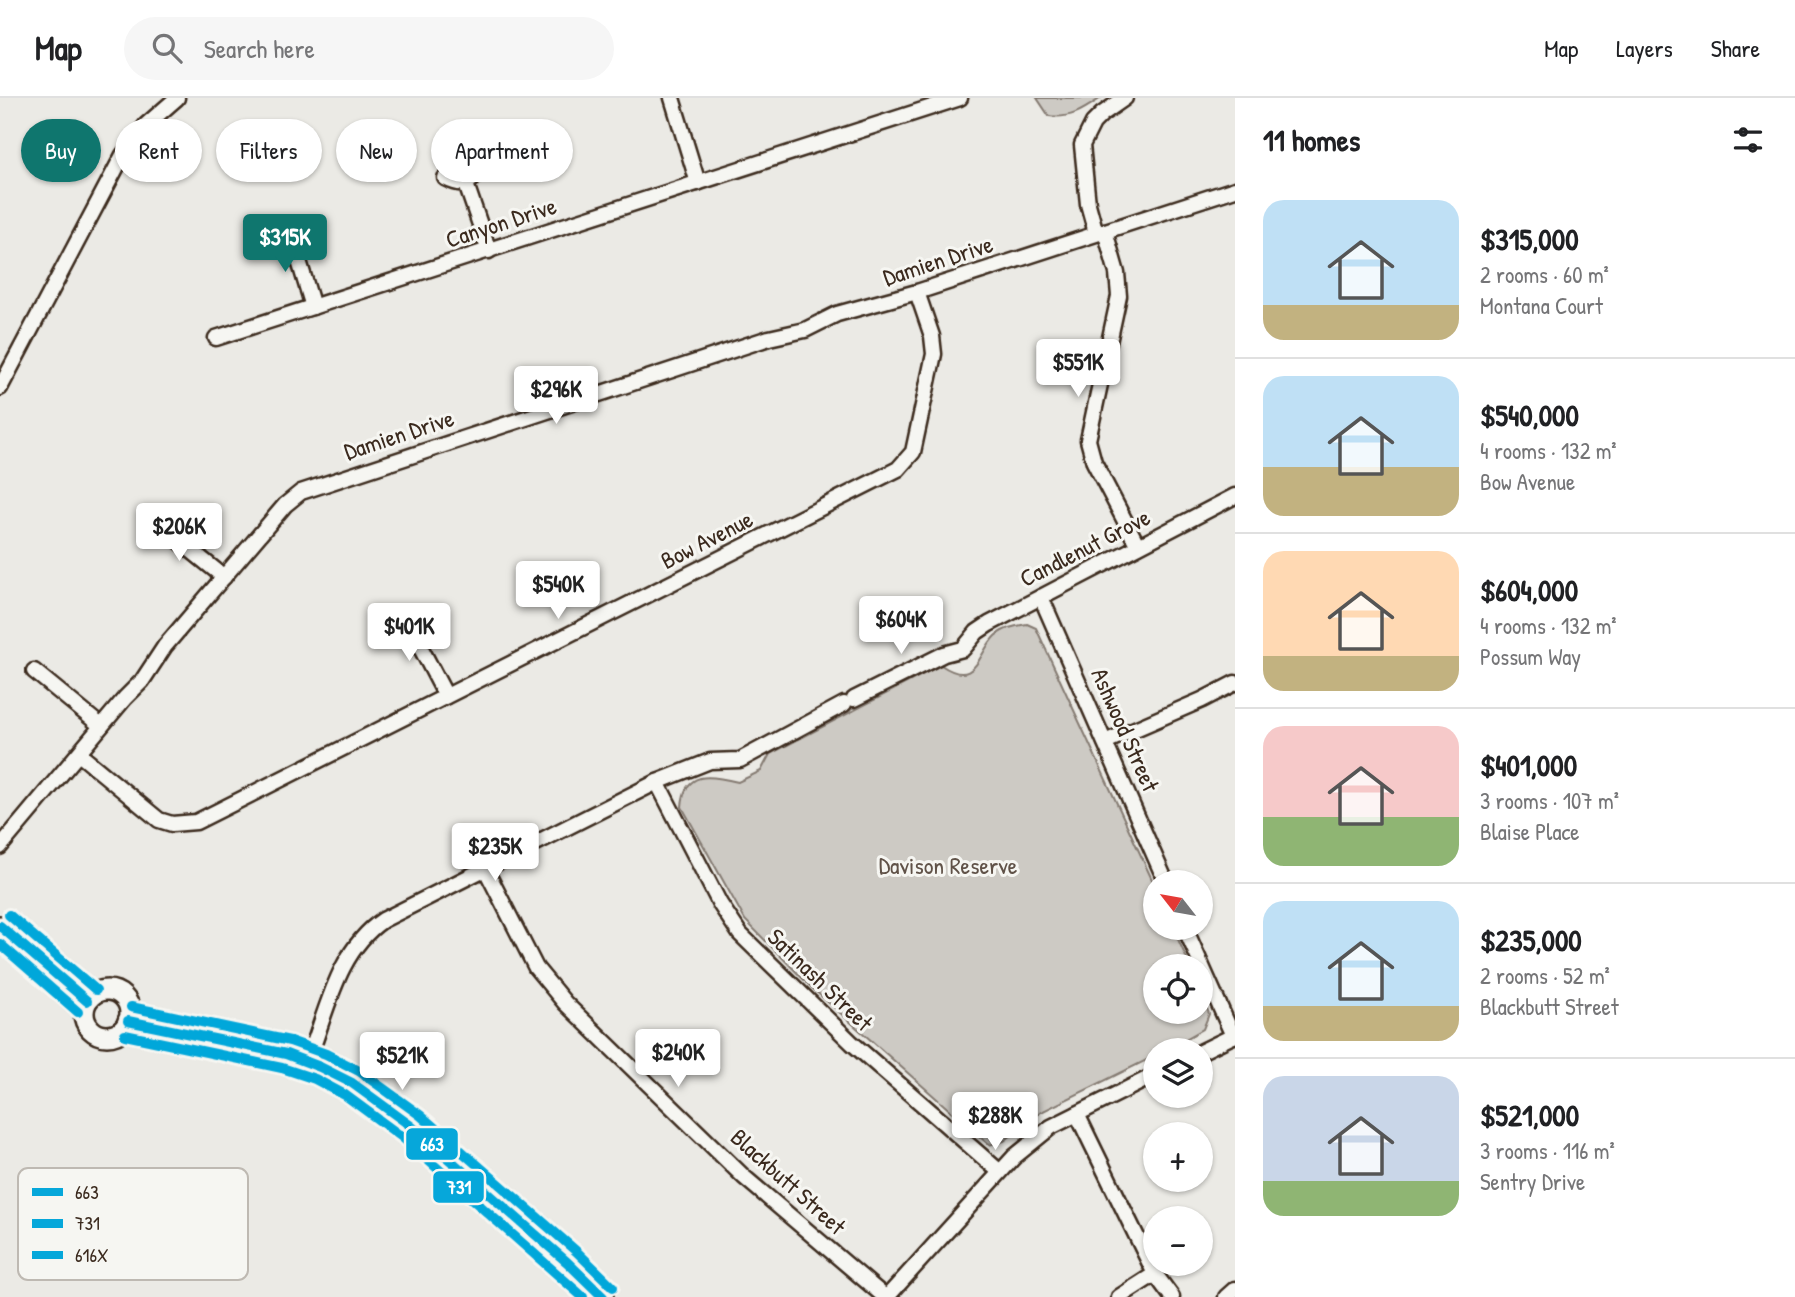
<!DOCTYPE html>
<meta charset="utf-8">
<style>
:root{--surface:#fff;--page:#f6f6f6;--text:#202124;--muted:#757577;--line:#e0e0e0;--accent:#0f766e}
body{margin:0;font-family:"Patrick Hand",sans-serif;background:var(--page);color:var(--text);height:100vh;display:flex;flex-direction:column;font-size:26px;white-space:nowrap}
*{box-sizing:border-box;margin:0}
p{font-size:23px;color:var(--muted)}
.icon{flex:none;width:38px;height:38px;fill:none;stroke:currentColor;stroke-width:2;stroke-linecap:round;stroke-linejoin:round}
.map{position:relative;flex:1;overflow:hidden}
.drawer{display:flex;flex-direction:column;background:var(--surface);width:560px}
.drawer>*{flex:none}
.banner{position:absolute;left:21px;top:21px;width:665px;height:63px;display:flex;gap:14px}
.needle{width:46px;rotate:301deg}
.controls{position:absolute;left:1143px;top:772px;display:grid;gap:14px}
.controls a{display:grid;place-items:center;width:70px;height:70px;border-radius:50%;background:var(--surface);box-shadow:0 2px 5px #0004;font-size:35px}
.price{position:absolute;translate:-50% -60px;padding:0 16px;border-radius:7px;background:#fff;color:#222;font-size:23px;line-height:46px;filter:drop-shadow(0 2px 4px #0008)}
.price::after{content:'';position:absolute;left:50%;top:42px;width:21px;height:16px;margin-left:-10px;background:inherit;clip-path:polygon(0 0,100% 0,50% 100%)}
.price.selected{background:var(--accent);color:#fff}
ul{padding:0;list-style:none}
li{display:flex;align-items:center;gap:21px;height:175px;padding:0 28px}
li+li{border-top:2px solid var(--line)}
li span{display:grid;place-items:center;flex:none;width:196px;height:140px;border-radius:21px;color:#555}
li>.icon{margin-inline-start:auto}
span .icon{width:84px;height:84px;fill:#fffc;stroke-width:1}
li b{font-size:30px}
h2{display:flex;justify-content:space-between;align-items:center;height:84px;padding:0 28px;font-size:30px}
.chip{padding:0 24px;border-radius:32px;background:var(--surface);box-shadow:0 2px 5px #0004;font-size:24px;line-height:63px}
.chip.selected{background:var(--accent);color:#fff}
header{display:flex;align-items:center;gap:42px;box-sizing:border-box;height:98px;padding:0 35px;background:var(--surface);border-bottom:2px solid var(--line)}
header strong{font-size:33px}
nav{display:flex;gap:38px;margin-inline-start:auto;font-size:24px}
.search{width:490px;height:63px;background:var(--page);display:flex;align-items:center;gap:18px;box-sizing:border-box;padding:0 24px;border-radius:38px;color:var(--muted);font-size:26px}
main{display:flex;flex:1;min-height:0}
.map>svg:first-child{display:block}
.green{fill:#cdcac4;stroke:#847a71;stroke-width:2}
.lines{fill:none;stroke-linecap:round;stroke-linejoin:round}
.minor-casing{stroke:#3b2a1e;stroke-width:19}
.tertiary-casing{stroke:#3b2a1e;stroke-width:24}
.minor{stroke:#f6f6f2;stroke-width:14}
.tertiary{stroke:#f6f6f2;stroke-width:19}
.bus-1-casing{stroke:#f6f6f2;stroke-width:16}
.bus-2-casing{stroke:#f6f6f2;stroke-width:16}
.bus-3-casing{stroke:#f6f6f2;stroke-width:16}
.bus-1{stroke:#06a7da;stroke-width:10}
.bus-2{stroke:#06a7da;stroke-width:10}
.bus-3{stroke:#06a7da;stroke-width:10}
.labels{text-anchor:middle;stroke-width:6;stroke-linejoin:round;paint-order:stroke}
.street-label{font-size:24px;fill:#3b2a1e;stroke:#f6f6f2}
.park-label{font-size:24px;fill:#605248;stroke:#f6f6f2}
.key{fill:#f6f6f2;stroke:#beb9b2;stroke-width:2}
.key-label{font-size:19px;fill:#3b2a1e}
.line-badge{stroke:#f6f6f2;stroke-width:2.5}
.badge-label{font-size:19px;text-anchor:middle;font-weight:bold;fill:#fff}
</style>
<header>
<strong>Map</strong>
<div class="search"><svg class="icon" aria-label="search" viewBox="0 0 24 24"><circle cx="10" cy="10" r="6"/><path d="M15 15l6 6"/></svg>Search here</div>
<nav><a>Map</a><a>Layers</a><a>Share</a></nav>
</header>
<main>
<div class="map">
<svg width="1235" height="1199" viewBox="0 0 1235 1199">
<rect width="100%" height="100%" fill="#ebeae5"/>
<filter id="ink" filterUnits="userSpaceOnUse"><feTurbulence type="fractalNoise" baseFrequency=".0143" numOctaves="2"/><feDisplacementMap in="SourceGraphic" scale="14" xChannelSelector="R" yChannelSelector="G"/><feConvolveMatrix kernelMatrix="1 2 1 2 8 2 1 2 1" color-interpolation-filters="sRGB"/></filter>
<g filter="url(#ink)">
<g class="green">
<path d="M 1037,0 L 1101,0 C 1083,12 1071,21 1049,18 Z"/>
<path d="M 1027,526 L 1036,530 L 1155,788 L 1155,830 L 1173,830 L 1190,868 L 1155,868 L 1155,914 L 1200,914 L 1201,894 L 1209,916 L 1203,931 L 1166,952 L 1155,952 L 1155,958 L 1041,1014 L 1004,1043 L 989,1047 L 812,890 L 745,822 L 682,709 C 684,672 710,677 738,684 L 761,673 L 770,656 L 941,567 C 977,591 977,556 995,538 C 1004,530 1015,528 1027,526 Z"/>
</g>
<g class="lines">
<g class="minor-casing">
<g id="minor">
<polyline points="672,0 698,85"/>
<path d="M 445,80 C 462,89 471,87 480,71"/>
<polyline points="466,86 489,153"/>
<polyline points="290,133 313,209"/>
<polyline points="1105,133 1117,175 1119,198 1088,342 1094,364 1138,448"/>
<polyline points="1096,135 1088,106 1082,47 1093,25 1102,16 1125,0"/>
<polyline points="216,240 960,0"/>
<polyline points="0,290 123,57 146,27 177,0"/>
<polyline points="156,424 224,479"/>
<polyline points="1041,499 1166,784"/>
<polyline points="403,516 446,598"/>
<polyline points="34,573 101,628"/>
<polyline points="854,601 944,556 963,551 977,534 989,526 1235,398"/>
<polyline points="1105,644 1202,602 1235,585"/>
<polyline points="79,656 159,722 172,726 196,724 898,371 913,354 934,256 932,238 917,194"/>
<polyline points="657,684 720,806 740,836 852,945 1000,1074"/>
<polyline points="0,749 125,600 142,583 165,548 285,407 301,394 769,240 805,232 837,216 917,194 1235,91"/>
<polyline points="485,770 536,870 565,905 744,1079 885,1199"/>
<polyline points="1185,830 1233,938"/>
<polyline points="1200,954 1235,937"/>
<path d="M 308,962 C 327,914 337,853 383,822 L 657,684 L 710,663 L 740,662 L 844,606"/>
<polyline points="1077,1016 1155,1176 1172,1199"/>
<polyline points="887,1199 1014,1059 1051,1029 1155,977"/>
<polyline points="1119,1199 1155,1176"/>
<polyline points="1226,1199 1235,1191"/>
</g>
</g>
<g class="tertiary-casing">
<g id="tertiary">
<polyline points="0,828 87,903"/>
<circle cx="107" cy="915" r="23"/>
<path d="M 128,923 L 286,956 C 334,970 373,996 411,1028 L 567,1164 L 603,1199"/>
</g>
</g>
<use href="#minor" class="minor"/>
<use href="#tertiary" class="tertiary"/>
<g class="bus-1-casing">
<g id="bus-1">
<polyline points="0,828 87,903"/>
<polyline points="128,923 286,956 320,969 352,985 411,1028 567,1164 603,1199"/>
</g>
</g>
<g class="bus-2-casing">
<g id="bus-2">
<polyline points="0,846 78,914"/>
<polyline points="125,937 282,970 315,981 345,997 402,1039 583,1199"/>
</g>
</g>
<g class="bus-3-casing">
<g id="bus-3">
<polyline points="9,817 96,892"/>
<polyline points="131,909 290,943 326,956 359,973 420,1017 576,1153 613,1189"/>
</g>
</g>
<use href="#bus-1" class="bus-1"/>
<use href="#bus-2" class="bus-2"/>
<use href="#bus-3" class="bus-3"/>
</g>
</g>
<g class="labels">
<g class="street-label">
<text transform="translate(501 125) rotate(-18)" y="8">Canyon Drive</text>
<text transform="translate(938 163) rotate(-18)" y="8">Damien Drive</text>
<text transform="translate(399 337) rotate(-18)" y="8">Damien Drive</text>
<text transform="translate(707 442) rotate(-27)" y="8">Bow Avenue</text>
<text transform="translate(1085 450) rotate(-27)" y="8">Candlenut Grove</text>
<text transform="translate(1125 632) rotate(66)" y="8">Ashwood Street</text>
<text transform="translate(820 882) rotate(44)" y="8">Satinash Street</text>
<text transform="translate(788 1084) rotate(42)" y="8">Blackbutt Street</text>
</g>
<g class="park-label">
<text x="948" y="776">Davison Reserve</text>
</g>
</g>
<rect x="18" y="1070" width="230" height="112" rx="10" class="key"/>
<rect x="32" y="1090" width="31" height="8" fill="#06a7da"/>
<rect x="32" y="1121" width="31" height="9" fill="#06a7da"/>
<rect x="32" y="1153" width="31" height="8" fill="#06a7da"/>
<g class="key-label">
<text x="75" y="1101">663</text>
<text x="75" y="1132">731</text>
<text x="75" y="1164">616X</text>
</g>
<g class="line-badge">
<rect x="405" y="1029" width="54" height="34" rx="7" fill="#06a7da"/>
<rect x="432" y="1072" width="53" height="34" rx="7" fill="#06a7da"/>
</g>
<g class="badge-label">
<text x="432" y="1053">663</text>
<text x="459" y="1096">731</text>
</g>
</svg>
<div class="controls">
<a><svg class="needle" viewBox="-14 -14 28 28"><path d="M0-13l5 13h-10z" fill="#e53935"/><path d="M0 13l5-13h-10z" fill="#757577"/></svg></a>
<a><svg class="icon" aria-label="locate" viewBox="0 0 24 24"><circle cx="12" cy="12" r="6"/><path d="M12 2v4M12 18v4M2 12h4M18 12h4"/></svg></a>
<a><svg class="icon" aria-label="layers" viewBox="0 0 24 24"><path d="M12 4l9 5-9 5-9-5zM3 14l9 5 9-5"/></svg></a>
<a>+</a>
<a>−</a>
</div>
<b class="price selected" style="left:285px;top:176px">$315K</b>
<b class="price" style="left:1078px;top:301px">$551K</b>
<b class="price" style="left:556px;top:328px">$296K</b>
<b class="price" style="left:179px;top:465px">$206K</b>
<b class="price" style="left:558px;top:523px">$540K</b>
<b class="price" style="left:901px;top:558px">$604K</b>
<b class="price" style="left:409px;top:565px">$401K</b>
<b class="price" style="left:495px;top:785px">$235K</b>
<b class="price" style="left:678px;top:991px">$240K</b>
<b class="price" style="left:402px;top:994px">$521K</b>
<b class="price" style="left:995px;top:1054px">$288K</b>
<div class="banner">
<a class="chip selected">Buy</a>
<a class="chip">Rent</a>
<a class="chip">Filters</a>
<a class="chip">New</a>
<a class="chip">Apartment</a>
</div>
</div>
<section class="drawer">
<h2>11 homes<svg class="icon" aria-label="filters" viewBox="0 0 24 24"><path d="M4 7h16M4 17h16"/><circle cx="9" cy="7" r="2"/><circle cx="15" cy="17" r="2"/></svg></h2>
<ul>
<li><span style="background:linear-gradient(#bfe0f5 75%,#c2b280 0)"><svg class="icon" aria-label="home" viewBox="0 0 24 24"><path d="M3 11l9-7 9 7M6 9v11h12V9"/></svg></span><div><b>$315,000</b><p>2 rooms · 60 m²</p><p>Montana Court</p></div></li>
<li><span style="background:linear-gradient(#bfe0f5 65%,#c2b280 0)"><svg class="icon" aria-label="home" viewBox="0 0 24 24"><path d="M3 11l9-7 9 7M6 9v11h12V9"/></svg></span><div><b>$540,000</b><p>4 rooms · 132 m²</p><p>Bow Avenue</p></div></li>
<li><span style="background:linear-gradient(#ffd9b3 75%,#c2b280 0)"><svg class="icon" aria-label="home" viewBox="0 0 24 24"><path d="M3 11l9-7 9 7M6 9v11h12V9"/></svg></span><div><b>$604,000</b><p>4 rooms · 132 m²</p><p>Possum Way</p></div></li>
<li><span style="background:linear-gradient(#f6c9c9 65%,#8fb573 0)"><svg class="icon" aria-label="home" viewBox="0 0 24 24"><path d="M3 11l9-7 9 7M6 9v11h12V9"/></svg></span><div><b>$401,000</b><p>3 rooms · 107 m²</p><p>Blaise Place</p></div></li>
<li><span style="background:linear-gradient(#bfe0f5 75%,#c2b280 0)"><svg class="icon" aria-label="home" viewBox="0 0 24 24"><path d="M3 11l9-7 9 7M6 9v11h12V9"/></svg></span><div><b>$235,000</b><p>2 rooms · 52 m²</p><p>Blackbutt Street</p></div></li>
<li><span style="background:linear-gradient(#c9d6e8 75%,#8fb573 0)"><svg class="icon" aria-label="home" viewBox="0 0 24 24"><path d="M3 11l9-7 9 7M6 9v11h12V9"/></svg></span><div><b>$521,000</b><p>3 rooms · 116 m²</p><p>Sentry Drive</p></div></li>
</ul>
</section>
</main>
